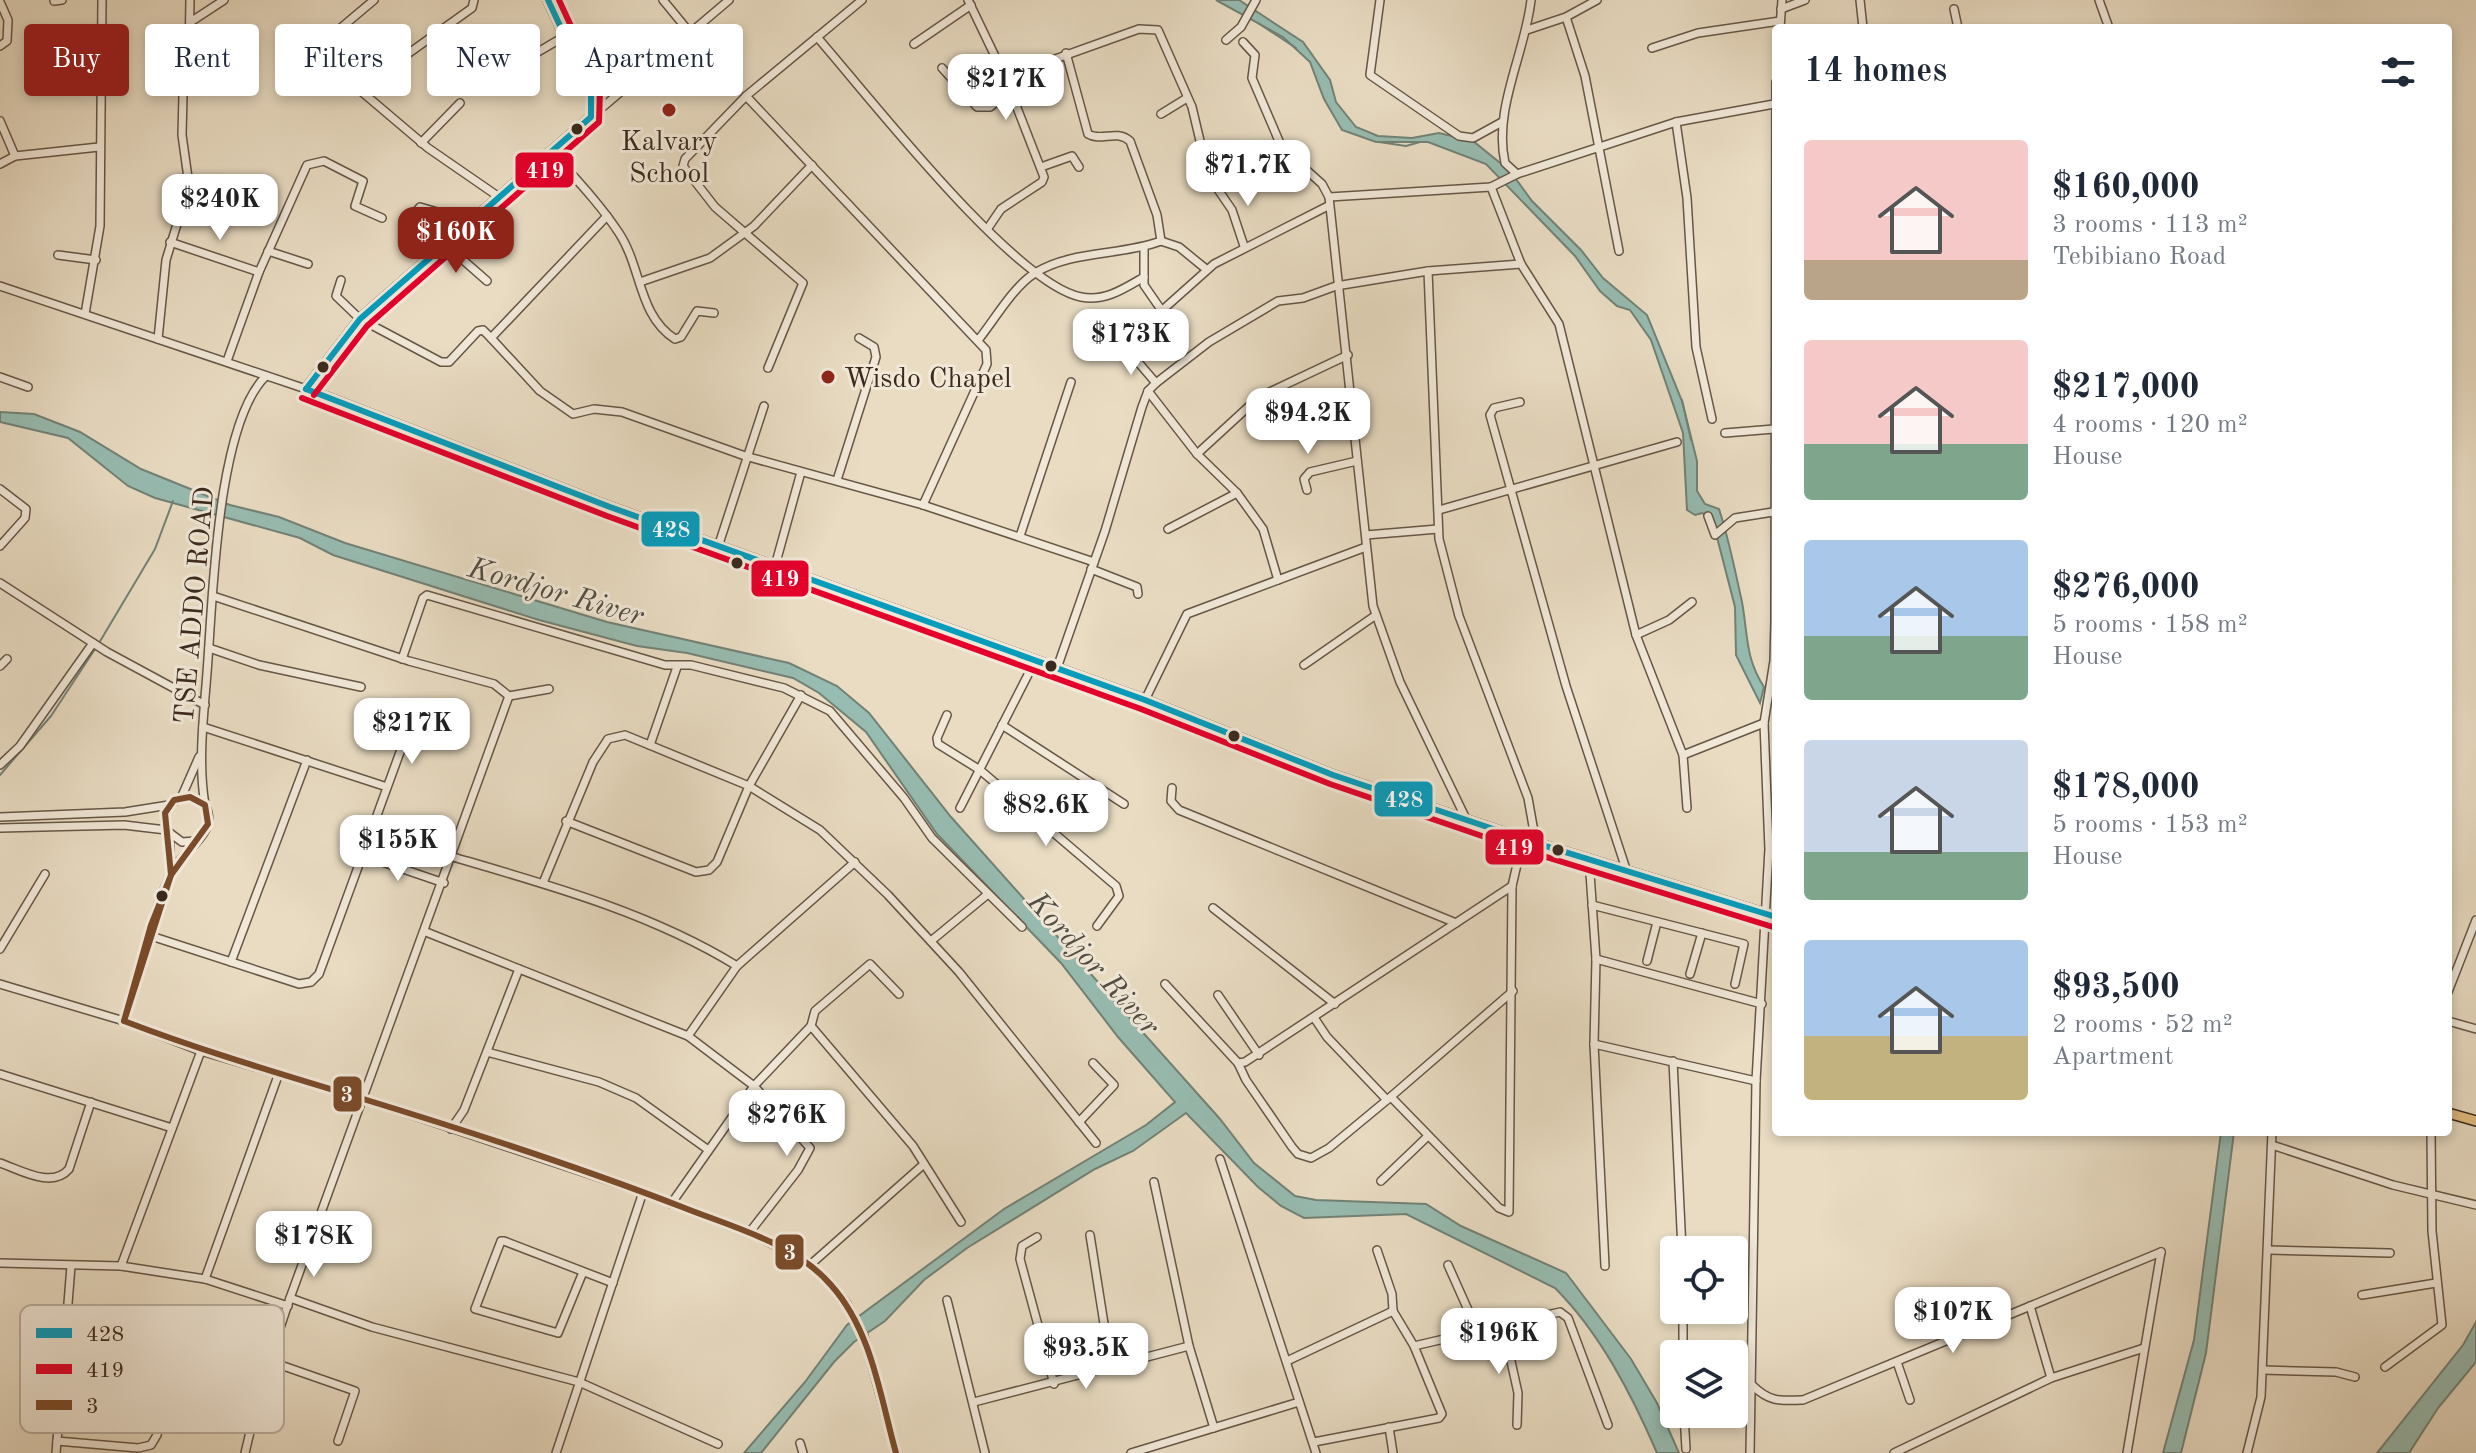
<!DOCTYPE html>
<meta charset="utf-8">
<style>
:root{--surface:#fff;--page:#f6f6f7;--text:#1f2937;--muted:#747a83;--accent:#8f2418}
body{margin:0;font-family:"Old Standard TT",serif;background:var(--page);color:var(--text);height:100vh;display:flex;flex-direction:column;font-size:30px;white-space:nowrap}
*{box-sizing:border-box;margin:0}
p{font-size:26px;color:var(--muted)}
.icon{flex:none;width:44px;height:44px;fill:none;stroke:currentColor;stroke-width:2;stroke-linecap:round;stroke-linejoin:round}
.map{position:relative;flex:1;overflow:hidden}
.panel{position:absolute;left:1772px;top:24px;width:680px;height:1112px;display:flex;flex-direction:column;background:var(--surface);border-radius:8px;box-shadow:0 4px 12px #0003}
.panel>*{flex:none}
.top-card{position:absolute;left:24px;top:24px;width:760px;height:72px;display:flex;gap:16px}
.buttons{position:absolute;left:1660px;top:1236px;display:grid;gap:16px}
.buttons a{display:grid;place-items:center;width:88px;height:88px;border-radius:8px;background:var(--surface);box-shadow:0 4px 12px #0003;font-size:40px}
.price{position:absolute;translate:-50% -68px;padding:0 18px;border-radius:16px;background:#fff;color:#222;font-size:26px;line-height:52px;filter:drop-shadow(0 2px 4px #0008)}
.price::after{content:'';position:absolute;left:50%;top:48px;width:24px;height:18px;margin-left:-12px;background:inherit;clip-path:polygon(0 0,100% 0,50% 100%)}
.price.selected{background:var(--accent);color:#fff}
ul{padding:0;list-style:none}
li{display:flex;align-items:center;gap:24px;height:200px;padding:0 32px}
li span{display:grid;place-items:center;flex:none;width:224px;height:160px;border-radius:8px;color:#555}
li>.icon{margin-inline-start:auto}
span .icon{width:96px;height:96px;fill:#fffc;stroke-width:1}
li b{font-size:34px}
h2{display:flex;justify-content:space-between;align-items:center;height:96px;padding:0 32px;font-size:34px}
.chip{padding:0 28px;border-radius:8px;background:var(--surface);box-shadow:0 4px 12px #0003;font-size:28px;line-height:72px}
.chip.selected{background:var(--accent);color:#fff}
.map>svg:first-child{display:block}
.water{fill:#97bcb1;stroke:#728276;stroke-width:2}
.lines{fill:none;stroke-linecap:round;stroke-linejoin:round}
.stream{stroke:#728276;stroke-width:2}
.minor-casing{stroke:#665646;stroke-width:10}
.major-casing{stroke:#3b2a1d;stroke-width:12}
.minor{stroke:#f1e8d8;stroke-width:7}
.major{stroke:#e4be82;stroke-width:9}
.bus-1-casing{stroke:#f1e8d8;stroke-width:12}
.bus-2-casing{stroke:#f1e8d8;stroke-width:12}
.bus-3-casing{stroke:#f1e8d8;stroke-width:12}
.bus-1{stroke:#069cbc;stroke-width:6}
.bus-2{stroke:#e4002b;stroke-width:6}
.bus-3{stroke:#7a4b2a;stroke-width:6}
.poi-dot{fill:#8f2418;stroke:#f1e8d8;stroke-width:3}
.bus-dot{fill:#3b2a1d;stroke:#f1e8d8;stroke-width:3}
.labels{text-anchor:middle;stroke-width:6;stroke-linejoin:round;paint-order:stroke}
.poi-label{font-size:28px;fill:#3b2a1d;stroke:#f1e8d8}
.street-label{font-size:28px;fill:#3b2a1d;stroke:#f1e8d8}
.water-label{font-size:30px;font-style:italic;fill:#524e42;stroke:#f1e8d8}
.key{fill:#f1e8d8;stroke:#baafa0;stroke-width:2}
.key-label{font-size:22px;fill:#3b2a1d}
.line-badge{stroke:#f1e8d8;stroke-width:3}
.badge-label{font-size:22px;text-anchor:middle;font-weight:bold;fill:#fff}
</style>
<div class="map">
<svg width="2476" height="1453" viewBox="0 0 2476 1453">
<rect width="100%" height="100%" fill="#e9dcc3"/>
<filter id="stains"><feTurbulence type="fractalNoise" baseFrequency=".0025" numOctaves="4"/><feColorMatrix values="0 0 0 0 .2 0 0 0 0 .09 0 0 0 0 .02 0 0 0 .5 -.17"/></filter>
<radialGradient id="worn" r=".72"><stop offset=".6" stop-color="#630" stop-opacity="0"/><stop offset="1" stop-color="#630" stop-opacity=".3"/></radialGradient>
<g class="water">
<path d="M 1216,0 L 1239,0 L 1303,42 L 1330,80 L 1336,102 L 1356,127 L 1378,136 L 1412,138 L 1439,133 L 1473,141 L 1510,171 L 1532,201 L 1581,250 L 1603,278 L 1647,315 L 1682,401 L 1697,461 L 1697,491 L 1705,504 L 1719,509 C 1729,539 1735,571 1742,602 C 1748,635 1745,658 1764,687 L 1760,703 L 1736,655 L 1735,607 L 1712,518 L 1702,513 L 1695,515 L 1687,510 L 1683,433 L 1651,340 L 1630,310 L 1617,306 L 1600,291 L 1575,256 L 1486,164 L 1428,142 L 1376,142 L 1342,130 L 1324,99 L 1310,62 L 1283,37 Z"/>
<path d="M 0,412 L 34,414 L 80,432 L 141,469 L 230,505 L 279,517 L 345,543 L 607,622 L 789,663 L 837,686 L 869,713 L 951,817 L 1220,1119 L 1254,1163 L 1295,1196 L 1316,1200 L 1426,1204 L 1461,1226 L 1566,1273 L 1631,1359 L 1657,1403 L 1679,1453 L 1657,1453 C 1632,1395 1600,1333 1555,1288 L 1406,1214 L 1304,1218 L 1281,1206 L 1258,1187 L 1186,1113 L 1133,1151 L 1095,1169 L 967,1248 L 924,1280 L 885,1321 L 854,1342 L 834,1362 L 761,1453 L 744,1453 L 805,1382 L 847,1325 L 1004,1209 L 1146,1125 L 1175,1102 L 1118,1037 L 1061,963 L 937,834 L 866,732 L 819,693 L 793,678 L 687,653 L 637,646 L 539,620 L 333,555 L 300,538 L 155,498 L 128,486 L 68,438 L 0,422 Z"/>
<polygon points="2221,1132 2234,1132 2206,1353 2181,1453 2163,1453 2194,1340"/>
<polygon points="2476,1322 2476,1362 2438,1408 2409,1453 2377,1453 2463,1345"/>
</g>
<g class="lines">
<g class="stream">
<polyline points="1258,23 1296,48"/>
<polyline points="1379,142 1406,146 1420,142"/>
<polyline points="1682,400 1691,440"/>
<polyline points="99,643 155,549 173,501"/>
<polyline points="0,775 51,716 95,649"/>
</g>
<g class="minor-casing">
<g id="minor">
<polyline points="374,0 317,48 316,53 428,148 499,197"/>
<polyline points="663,0 691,34"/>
<polyline points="968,0 1005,77 1044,177 1042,182 1001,209 988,228"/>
<polyline points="1380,0 1370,75 1459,136 1473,138 1502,122"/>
<polyline points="1860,0 1863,28"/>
<polyline points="2099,0 2109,28"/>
<polyline points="54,1 62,0"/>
<polyline points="0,2 8,20 7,41 0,46"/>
<polyline points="1781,9 1805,0"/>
<polyline points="1954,9 1958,28"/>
<polyline points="1566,17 1585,76 1619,251"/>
<polyline points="192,21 224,0"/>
<polyline points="1780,28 1782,0"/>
<polyline points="1527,30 1566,17 1597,0"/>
<path d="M 817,37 C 867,94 1014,284 1081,297 C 1105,302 1125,288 1144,277"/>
<polyline points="1226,40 1241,27 1256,0"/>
<polyline points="1243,42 1255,55 1252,78 1282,148 1322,184 1329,197 1373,606 1400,682 1467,821"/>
<polyline points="914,44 971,5"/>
<polyline points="1652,48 1698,33 1780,21"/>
<path d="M 1066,53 L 1088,134 C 1101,142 1116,129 1130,141 L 1157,215 L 1161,241 L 1179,247 L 1206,269"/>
<polyline points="390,62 395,63 472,8 474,0"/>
<polyline points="942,68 977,107 990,107 1010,91"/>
<polyline points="1005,77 1139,29 1158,30 1192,107 1201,145"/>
<polyline points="495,89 516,65 565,36"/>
<polyline points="746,96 986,350 987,364 923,505"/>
<polyline points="1161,114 1187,98"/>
<polyline points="591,117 729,0"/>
<polyline points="0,121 15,156"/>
<polyline points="1676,122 1687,198 1696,347 1712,419"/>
<polyline points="421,143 460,103"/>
<path d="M 552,152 C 575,178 600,204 619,233 C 642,268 638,315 675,339 L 681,337 L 697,311 L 714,313"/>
<polyline points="0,164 15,156 99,147"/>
<polyline points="1041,167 1072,156 1079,167"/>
<path d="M 1517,174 L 1505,163 C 1493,109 1525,54 1531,0"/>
<polyline points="1491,187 1517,174 1676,122 1774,104"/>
<polyline points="1217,188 1232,210 1244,246"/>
<polyline points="1329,197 1491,187 1521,264 1559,324 1636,635 1683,755 1687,808"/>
<polyline points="607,216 491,338 540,391 573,414 594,409 622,412 745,456 923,505 1094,562"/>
<polyline points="409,220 420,207 441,213 463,228"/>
<polyline points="170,242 259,272"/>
<polyline points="446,245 487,281"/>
<polyline points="1144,248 1144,285 1162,311"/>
<polyline points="268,251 308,264"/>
<polyline points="58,255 96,260"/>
<polyline points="1428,271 1439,539 1459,616 1528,798 1536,843"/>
<polyline points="341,280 336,296 360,319 441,362 449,362 478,331 483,330 491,338"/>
<polyline points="640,282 710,258 754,226 812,165"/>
<polyline points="0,286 306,389"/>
<polyline points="85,314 100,226 102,0"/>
<polyline points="158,339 166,260 189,185 182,135 183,95 189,56 190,0"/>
<path d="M 979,339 C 995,319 1013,287 1035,273 C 1072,250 1121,256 1161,241"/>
<polyline points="227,361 259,272 307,165 324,161 363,181 355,206 382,218"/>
<polyline points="768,368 803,283 715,207 683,166 685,159 746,96 862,0"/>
<polyline points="0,377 28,387"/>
<polyline points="1156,383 1209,342 1278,301 1303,298 1336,286 1428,271 1521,264"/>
<polyline points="1148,391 1197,454"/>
<polyline points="1520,402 1494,408 1490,415 1566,686 1627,872"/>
<polyline points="1725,433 1774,429"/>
<polyline points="837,480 876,357 874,347 859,338"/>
<polyline points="0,489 26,509 25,518 0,546"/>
<polyline points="1307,490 1304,479 1310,472 1357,461"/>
<polyline points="1237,493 1263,529 1278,580"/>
<polyline points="1439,510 1677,442"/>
<polyline points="1708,516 1715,535 1735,518 1773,512"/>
<polyline points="1168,529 1237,493 1197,454 1259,397 1348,355"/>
<polyline points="1366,535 1438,529"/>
<polyline points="1020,536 1071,382"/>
<polyline points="718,547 764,406"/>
<polyline points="775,566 801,472"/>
<polyline points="1091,569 1137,587 1138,594"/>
<polyline points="0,583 107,652 205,705"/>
<polyline points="213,596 409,661 494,684 509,696"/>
<polyline points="1636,635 1669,620 1692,602"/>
<polyline points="209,648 259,665 361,687"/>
<polyline points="402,659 423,598 427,595 665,665 691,665 784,688 830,711 904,798 932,838 1022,927"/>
<polyline points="1304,665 1376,615"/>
<polyline points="0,666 7,659"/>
<polyline points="1057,668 1105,531 1142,407 1148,391 1156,383 1132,355 1130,339 1214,264 1328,206"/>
<polyline points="509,696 549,689"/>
<polyline points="1145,700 1187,614 1366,547"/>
<polyline points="947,715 937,738 938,744 980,770 1116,886 1119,896 1097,926"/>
<polyline points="1002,725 1124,804"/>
<polyline points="203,727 387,787"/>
<polyline points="650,745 677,667"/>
<polyline points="1683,755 1764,723"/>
<polyline points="0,765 20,746 93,643"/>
<polyline points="1172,788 1171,801 1179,810 1456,923"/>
<polyline points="181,798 199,757"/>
<path d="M 205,805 C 197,757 205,707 208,659 C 213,591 218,422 266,376"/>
<polyline points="960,808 1035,661"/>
<polyline points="0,817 125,812 169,805"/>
<polyline points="566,821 696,872 709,870 717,862 749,786 801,695"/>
<polyline points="0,828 124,825 166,830"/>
<polyline points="169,835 171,872"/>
<polyline points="362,855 444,883"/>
<path d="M 453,857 C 549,885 651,913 737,966"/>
<polyline points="1589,859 1596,959 1594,1044 1605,1266"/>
<polyline points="543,883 593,762 608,739 625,735 749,786 820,830 888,895 959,972 1096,1143"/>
<polyline points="1592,905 1744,944 1735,984"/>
<polyline points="1213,908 1335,1004"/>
<polyline points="426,932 688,1036 754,1086 810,1148 798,1170 749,1233"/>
<polyline points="151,936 299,984 311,982 319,974 407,733"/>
<polyline points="931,941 988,894"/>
<polyline points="0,949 45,874"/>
<polyline points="1596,959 1762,1004"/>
<polyline points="1647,961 1657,922"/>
<polyline points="231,962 307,760"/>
<polyline points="1690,974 1702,933"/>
<polyline points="0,984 124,1021 201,1051 364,1099 643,1192 759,1237 803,1260 829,1282 847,1304 864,1336 896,1453"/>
<polyline points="1165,984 1238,1063 1245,1062 1512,886"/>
<polyline points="2448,992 2476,920"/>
<polyline points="1218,995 1259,1055"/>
<polyline points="1315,1019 1327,1037 1387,1100"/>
<path d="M 124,1021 C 138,975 151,913 172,872 C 184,848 220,833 205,805 C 190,793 174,796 165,813 L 166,830 L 182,842 L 196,841"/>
<polyline points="2448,1021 2476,1029"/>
<polyline points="811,1026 913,1146 961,1222"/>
<polyline points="688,1036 737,966 855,862"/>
<polyline points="1594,1044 1756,1081"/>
<polyline points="487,1052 599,1082 636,1098 707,1149"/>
<polyline points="1673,1061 1682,1250"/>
<polyline points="1238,1063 1246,1080 1292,1147 1298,1154 1311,1158 1329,1148 1387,1100 1513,991"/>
<polyline points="0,1074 172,1128"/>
<polyline points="1391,1097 1499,1208 1509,1212 1512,886 1523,839"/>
<polyline points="1079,1122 1114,1085 1093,1063"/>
<polyline points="451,1129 464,1110 519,969"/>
<polyline points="2272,1145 2393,1185 2476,1205"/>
<polyline points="1220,1159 1316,1453"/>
<path d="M 0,1163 C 21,1170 52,1189 69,1169 L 91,1102"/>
<polyline points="1381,1181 1428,1136"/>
<polyline points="1154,1182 1189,1346 1214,1428"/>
<polyline points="671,1204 754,1086 811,1026 815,1011 870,964 899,994"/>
<polyline points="1090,1235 1111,1368"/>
<polyline points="1037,1237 1022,1246 1020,1259 1054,1384"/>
<polyline points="1377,1250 1392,1294 1393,1311"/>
<polyline points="2269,1250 2390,1253"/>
<polyline points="0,1263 121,1266 205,1279 288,1306"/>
<polyline points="810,1265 924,1164"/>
<polyline points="1448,1265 1477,1330"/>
<polyline points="121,1266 201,1051"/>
<polyline points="583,1272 558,1333 475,1309 501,1241 504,1241 613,1283"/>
<polyline points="205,1279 279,1073"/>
<polyline points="2362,1295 2436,1283"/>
<polyline points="290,1298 372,1327 579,1382 718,1444"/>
<polyline points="947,1300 985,1453"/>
<polyline points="1683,1310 1683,1354"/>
<polyline points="1503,1325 1518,1393 1517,1425"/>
<polyline points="1414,1346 1560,1312 1568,1318 1608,1425"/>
<polyline points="64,1352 262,1382"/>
<polyline points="269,1361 355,1391 338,1441"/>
<polyline points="1287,1361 1393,1311 1414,1346 1442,1414 1439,1418 1314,1442"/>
<polyline points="1897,1362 1910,1400"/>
<polyline points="2385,1367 2442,1325 2432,1231 2431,1132"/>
<polyline points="2263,1370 2336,1372 2355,1377"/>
<polyline points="2051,1378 2144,1348"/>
<path d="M 1752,1385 C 1769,1402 1780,1401 1803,1400 L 2161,1252"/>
<polyline points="974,1402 1189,1346"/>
<polyline points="1684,1414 1686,1449"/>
<polyline points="1389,1427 1393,1453"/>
<polyline points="57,1441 138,1448 151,1445 157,1435 174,1368"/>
<polyline points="800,1443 803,1453"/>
<polyline points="56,1453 71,1266"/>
<polyline points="245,1453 262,1382 290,1298 509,696"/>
<polyline points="556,1453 643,1192"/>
<polyline points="1131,1453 1299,1402"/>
<polyline points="1750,1453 1756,1081 1769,849 1764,723 1774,661 1775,621 1776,82"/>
<polyline points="1894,1453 2051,1378 2030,1306"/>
<polyline points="2127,1453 2161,1252"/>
<polyline points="2247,1453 2261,1397 2272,1132"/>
</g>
</g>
<g class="major-casing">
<g id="major">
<polyline points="548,0 591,92 591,117 360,319 306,389 610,507 1145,700 1333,775 1523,839 1776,917"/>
<polyline points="2448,1113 2476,1121"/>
</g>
</g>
<use href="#minor" class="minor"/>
<use href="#major" class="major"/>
<g class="bus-1-casing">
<g id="bus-1">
<polyline points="306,389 610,507 1145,700 1333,775 1523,839 1776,917"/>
<polyline points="306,389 360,319 591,117 591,92 548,0"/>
</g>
</g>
<g class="bus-2-casing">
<g id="bus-2">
<polyline points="314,395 367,326 599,122 600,89 559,0"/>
<polyline points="302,398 607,516 1141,709 1330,784 1520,849 1773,927"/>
</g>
</g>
<g class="bus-3-casing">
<g id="bus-3">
<polygon points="190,797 205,805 208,824 171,875 165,813 174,800"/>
<polygon points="171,875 124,1021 151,925"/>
<path d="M 124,1021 C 202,1051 281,1074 360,1098 C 468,1131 577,1166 682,1207 C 732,1227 795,1243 831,1285 C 872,1331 880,1396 896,1453"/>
</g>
</g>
<use href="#bus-1" class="bus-1"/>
<use href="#bus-2" class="bus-2"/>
<use href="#bus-3" class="bus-3"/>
</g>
<g class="poi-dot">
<circle cx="669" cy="110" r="8"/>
<circle cx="828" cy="377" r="8"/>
</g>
<g class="bus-dot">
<circle cx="577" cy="129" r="7"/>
<circle cx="323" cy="367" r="7"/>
<circle cx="737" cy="563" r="7"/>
<circle cx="1051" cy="666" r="7"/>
<circle cx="1234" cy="736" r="7"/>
<circle cx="1558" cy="850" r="7"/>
<circle cx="162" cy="896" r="7"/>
</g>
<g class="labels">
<g class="poi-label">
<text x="669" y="150">Kalvary<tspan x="669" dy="32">School</tspan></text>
<text x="844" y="387" text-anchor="start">Wisdo Chapel</text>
</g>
<g class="street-label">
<text transform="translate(193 605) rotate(-85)" y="10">TSE ADDO ROAD</text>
</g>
<g class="water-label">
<text transform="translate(556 591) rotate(16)" y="10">Kordjor River</text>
<text transform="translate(1094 963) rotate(48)" y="10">Kordjor River</text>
</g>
</g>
<rect x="20" y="1305" width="264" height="128" rx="12" class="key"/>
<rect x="36" y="1328" width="36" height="10" fill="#069cbc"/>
<rect x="36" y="1364" width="36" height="10" fill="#e4002b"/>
<rect x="36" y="1400" width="36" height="10" fill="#7a4b2a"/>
<g class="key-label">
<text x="86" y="1341">428</text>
<text x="86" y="1377">419</text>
<text x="86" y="1413">3</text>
</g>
<g class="line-badge">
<rect x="514" y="151" width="61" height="38" rx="8" fill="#e4002b"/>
<rect x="640" y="510" width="61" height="38" rx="8" fill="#069cbc"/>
<rect x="750" y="559" width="60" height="39" rx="8" fill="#e4002b"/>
<rect x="1373" y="780" width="61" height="38" rx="8" fill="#069cbc"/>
<rect x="1484" y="828" width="61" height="38" rx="8" fill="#e4002b"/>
<rect x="332" y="1075" width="31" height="38" rx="8" fill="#7a4b2a"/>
<rect x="774" y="1233" width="31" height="38" rx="8" fill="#7a4b2a"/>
</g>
<g class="badge-label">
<text x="545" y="178">419</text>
<text x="671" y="537">428</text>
<text x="780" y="586">419</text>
<text x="1404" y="807">428</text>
<text x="1514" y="855">419</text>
<text x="347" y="1102">3</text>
<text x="790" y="1260">3</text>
</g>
<rect width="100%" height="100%" filter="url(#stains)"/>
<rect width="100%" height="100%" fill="url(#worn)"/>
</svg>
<div class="buttons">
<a><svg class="icon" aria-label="locate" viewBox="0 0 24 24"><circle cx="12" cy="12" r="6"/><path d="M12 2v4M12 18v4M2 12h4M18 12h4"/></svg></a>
<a><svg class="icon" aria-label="layers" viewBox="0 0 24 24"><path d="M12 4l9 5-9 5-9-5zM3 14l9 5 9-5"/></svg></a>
</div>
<b class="price" style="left:1006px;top:122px">$217K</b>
<b class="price" style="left:1248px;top:208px">$71.7K</b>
<b class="price" style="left:220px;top:242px">$240K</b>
<b class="price selected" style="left:456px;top:275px">$160K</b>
<b class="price" style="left:1131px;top:377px">$173K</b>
<b class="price" style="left:1308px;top:456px">$94.2K</b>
<b class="price" style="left:412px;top:766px">$217K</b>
<b class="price" style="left:1046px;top:848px">$82.6K</b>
<b class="price" style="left:398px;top:883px">$155K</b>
<b class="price" style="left:787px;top:1158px">$276K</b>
<b class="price" style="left:314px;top:1279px">$178K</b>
<b class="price" style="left:1953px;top:1355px">$107K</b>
<b class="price" style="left:1499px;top:1376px">$196K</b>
<b class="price" style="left:1086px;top:1391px">$93.5K</b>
<div class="top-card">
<a class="chip selected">Buy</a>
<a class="chip">Rent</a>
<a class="chip">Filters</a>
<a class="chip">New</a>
<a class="chip">Apartment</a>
</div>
<section class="panel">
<h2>14 homes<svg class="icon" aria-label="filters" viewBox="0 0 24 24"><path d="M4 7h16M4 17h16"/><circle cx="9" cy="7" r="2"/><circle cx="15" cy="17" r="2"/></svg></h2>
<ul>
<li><span style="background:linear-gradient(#f6c9c9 75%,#b9a48a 0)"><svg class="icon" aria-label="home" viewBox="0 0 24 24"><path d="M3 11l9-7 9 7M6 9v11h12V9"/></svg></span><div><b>$160,000</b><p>3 rooms · 113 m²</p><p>Tebibiano Road</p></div></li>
<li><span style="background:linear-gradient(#f6c9c9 65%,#7fa58c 0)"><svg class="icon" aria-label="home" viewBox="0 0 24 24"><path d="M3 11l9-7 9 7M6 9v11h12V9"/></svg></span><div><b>$217,000</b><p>4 rooms · 120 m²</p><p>House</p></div></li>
<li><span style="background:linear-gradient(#a9c7e8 60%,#7fa58c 0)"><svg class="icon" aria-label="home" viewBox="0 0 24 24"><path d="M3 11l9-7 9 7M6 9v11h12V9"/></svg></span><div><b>$276,000</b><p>5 rooms · 158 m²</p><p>House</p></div></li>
<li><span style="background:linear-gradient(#c9d6e8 70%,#7fa58c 0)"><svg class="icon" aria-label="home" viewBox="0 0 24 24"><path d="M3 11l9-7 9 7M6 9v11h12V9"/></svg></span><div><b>$178,000</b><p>5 rooms · 153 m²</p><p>House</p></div></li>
<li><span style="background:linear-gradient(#a9c7e8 60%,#c2b280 0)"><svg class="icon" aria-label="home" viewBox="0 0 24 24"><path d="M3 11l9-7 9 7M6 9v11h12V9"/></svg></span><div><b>$93,500</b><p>2 rooms · 52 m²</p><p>Apartment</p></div></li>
</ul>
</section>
</div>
